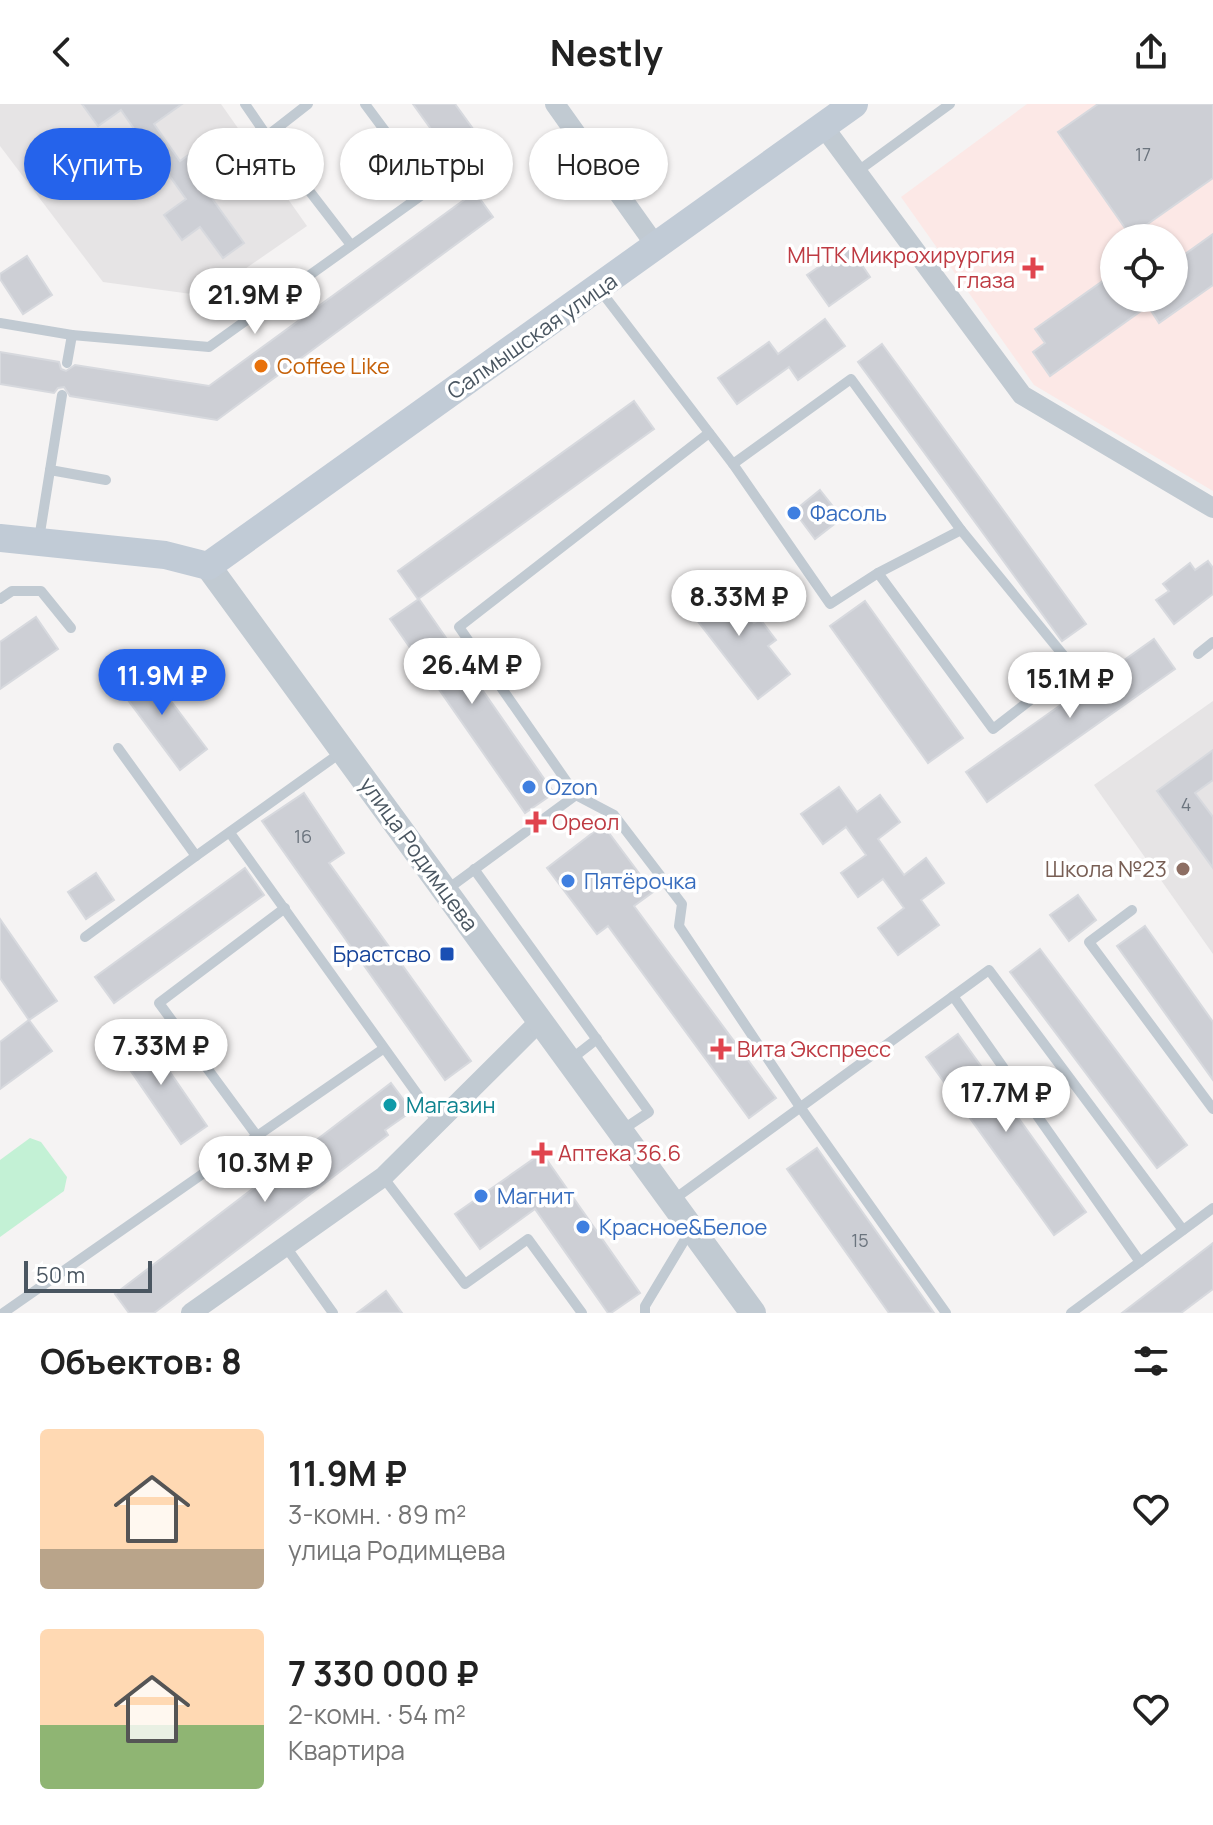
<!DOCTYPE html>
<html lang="ru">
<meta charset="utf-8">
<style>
:root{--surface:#fff;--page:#f2f2f2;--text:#222;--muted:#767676;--accent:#2563eb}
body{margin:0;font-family:Manrope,sans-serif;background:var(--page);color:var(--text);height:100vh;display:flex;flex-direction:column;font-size:30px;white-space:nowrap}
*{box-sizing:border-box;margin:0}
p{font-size:26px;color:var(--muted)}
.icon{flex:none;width:44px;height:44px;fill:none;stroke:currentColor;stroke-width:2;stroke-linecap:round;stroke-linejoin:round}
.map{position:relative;height:1209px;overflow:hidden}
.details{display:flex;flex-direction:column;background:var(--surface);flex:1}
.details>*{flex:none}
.guide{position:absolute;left:24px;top:24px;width:800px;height:72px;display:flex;gap:16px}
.controls{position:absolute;left:1100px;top:120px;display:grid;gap:16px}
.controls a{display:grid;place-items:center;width:88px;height:88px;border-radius:50%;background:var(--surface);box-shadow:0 2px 6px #0004;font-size:40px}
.scale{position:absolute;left:24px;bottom:20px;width:128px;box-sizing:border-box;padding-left:8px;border:4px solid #4a5661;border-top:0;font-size:22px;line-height:28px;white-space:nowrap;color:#4a5661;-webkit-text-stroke:6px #fff;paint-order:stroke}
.price{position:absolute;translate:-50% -68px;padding:0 18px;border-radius:28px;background:#fff;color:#222;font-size:26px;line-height:52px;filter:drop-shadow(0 2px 4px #0008)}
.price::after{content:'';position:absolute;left:50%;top:48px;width:24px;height:18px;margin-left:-12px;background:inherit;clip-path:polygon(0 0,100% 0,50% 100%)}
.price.on{background:var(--accent);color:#fff}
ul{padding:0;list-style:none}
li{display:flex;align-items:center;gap:24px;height:200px;padding:0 40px}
li span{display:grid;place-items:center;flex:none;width:224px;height:160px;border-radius:8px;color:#555}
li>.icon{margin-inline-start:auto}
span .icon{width:96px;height:96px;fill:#fffc;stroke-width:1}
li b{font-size:34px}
h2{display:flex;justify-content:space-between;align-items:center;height:96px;padding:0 40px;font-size:34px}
.chip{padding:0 28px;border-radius:36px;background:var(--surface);box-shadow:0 2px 6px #0004;font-size:28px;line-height:72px}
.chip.on{background:var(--accent);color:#fff}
header{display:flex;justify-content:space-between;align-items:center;height:104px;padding:0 40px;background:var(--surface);font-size:36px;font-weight:700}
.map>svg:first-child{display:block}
.education{fill:#e6e4e5}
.medical{fill:#fce8e6;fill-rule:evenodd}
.green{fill:#c3f1d5}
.building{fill:#cdcfd5;stroke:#d7d9de;stroke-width:2}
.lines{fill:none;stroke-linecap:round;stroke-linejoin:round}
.service{stroke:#c1cad2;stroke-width:10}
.minor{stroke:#c1cad2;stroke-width:20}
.tertiary{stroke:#c1cad2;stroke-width:26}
.secondary{stroke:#c1cbd6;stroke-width:28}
.health-dot{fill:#e0444e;stroke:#fff;stroke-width:3}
.food-dot{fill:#e8710a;stroke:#fff;stroke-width:3}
.shop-dot{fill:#3f7fe0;stroke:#fff;stroke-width:3}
.education-dot{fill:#8d6e63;stroke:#fff;stroke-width:3}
.transit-dot{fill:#1a4fb4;stroke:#fff;stroke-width:3}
.culture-dot{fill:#0f9aa8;stroke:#fff;stroke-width:3}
.labels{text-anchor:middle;stroke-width:7;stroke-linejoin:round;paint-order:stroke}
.number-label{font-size:18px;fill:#6b747e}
.health-label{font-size:22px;fill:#be3a42;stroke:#fff;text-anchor:start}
.street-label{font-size:22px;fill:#4a5661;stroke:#fff}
.food-label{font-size:22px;fill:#c56008;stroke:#fff;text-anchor:start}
.shop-label{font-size:22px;fill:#366cbe;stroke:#fff;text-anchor:start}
.education-label{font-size:22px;fill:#785e54;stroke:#fff;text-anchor:end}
.transit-label{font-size:22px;fill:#164399;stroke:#fff;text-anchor:end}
.culture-label{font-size:22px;fill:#0d838f;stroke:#fff;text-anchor:start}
</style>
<header><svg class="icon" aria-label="back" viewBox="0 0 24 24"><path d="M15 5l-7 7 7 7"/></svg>Nestly<svg class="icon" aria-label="share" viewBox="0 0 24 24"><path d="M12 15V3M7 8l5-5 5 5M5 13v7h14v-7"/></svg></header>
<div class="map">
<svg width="1213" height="1209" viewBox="0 0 1213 1209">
<rect width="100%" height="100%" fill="#f5f3f3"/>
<g class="education">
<polygon points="0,0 221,0 307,122 206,192 103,178 0,42"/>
<polygon points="1213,597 1213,850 1094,681"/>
</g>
<path class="medical" d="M 1027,0 L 1213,0 L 1213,387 L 1034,281 L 901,93 ZM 1114,134 L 1174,134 L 1174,194 L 1114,194 Z"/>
<polygon class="green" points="30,1034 41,1038 67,1073 64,1087 0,1133 0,1056"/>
<g class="building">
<polygon points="82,0 182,0 154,20 180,57 205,39 225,67 203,82 244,139 223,154 200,123 182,136 164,111 186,95 166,67 144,82 121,50 141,35 121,6 98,22"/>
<polygon points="413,0 455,0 505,69 477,89"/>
<polygon points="1098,0 1213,0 1213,74 1142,124 1149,134 1132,134 1058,28"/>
<polygon points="475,88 493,113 217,316 70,292 64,283 58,284 54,289 0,280 0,248 59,258 61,265 66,267 75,261 209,282"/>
<polygon points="1213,130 1213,181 1159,219 1148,202 1050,272 1033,248 1045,239 1035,225 1114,169 1114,194 1174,194 1174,158"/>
<polygon points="849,142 870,173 829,202 807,171"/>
<polygon points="27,152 52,191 23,210 0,175 0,170"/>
<polygon points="825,215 845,242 798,276 789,263 737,300 718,274 769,238 778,250"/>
<polygon points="882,240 1086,520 1062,537 858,258"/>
<polygon points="634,297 654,325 418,495 398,467"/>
<polygon points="820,386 842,414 815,435 794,407"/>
<polygon points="1208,457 1213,464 1213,490 1174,520 1156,496 1169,487 1163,480 1190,459 1195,466"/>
<polygon points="720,475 754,519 760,515 776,536 768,542 790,570 758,595 686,502"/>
<polygon points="419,495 554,689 525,709 390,515"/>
<polygon points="865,497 963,634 928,659 830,522"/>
<polygon points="36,513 58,545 0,585 0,538"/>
<polygon points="1154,535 1175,565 987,698 966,668"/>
<polygon points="143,560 207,645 180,666 116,580"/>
<polygon points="1213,646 1213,676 1195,689 1213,713 1213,764 1157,687"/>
<polygon points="839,683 857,708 880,691 900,718 878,735 904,771 926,754 944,779 921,796 939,821 898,851 878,824 904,804 883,775 858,793 841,769 866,751 846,723 823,740 801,710"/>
<polygon points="304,689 344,749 329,759 471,957 445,976 262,717"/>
<polygon points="603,721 653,788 634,802 776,994 749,1014 608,822 597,830 547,764"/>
<polygon points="245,764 264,791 114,899 95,873"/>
<polygon points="96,769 114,796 86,815 68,788"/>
<polygon points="1078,791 1096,816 1069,837 1050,811"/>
<polygon points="0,815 57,897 29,916 0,874"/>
<polygon points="1145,822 1213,918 1213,976 1117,842"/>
<polygon points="1040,845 1187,1041 1157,1064 1010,868"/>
<polygon points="29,916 52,947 0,985 0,938"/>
<polygon points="141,926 207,1022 181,1040 115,944"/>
<polygon points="958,930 1086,1108 1054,1131 926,953"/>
<polygon points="391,979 412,1007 385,1026 388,1031 154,1209 129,1209 115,1190"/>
<polygon points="817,1044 934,1209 889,1209 787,1065"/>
<polygon points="542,1049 640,1189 611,1209 608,1209 535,1105 480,1145 455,1110"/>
<polygon points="1213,1139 1213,1185 1181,1209 1122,1209"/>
<polygon points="386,1187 402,1209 357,1209"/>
</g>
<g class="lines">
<g class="service">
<polyline points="245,0 267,32 308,0"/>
<polyline points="267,32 351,141"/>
<polyline points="858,67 950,0"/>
<polyline points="600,186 733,360 851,275 961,426 1073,563 993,625 878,469"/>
<polyline points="0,219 72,231"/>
<polyline points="67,259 72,231 209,243 429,86 365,0"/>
<polyline points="709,329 459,523 576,691 614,711 682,800 679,822 800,1003 946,1209"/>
<polyline points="733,360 830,500 878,469 961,426"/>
<polyline points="50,366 106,376"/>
<polyline points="39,435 62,291"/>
<polyline points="0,495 12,487 41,487 71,524"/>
<polyline points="1198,550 1213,538"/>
<polyline points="118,644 196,752 343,647"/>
<polyline points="230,729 438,1019"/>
<polyline points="474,765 649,1008 622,1026"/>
<polyline points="445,787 576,691"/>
<polyline points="285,804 159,899 257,1032 383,945"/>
<polyline points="1132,806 1089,838 1213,1005"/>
<polyline points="85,833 196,752"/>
<polyline points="953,892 1140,1158"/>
<polyline points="570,956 597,935"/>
<polyline points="383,1073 465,1180 528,1135 582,1209"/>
<polyline points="673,1096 989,866 1183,1126"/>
<polyline points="286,1143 333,1209"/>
<polyline points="3,1209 257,1032"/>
<polyline points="645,1209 645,1202 690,1127"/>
<polyline points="1071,1209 1213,1104"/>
</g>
<g class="minor">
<polyline points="555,0 656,142"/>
<polyline points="823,22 1022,291 1213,404"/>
<polyline points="191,1209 383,1073 540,917"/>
</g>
<polyline class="tertiary" points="208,462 753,1209"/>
<polyline class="secondary" points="0,434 165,451 208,462 854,0"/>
</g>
<g class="health-dot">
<path d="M1029 152h8v8h8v8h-8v8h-8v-8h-8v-8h8z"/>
<path d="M532 706h8v8h8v8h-8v8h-8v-8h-8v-8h8z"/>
<path d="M717 933h8v8h8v8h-8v8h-8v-8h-8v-8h8z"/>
<path d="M538 1037h8v8h8v8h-8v8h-8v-8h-8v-8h8z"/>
</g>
<circle class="food-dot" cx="261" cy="262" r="8"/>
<g class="shop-dot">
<circle cx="794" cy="409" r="8"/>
<circle cx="529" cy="683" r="8"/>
<circle cx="568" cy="777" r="8"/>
<circle cx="481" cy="1092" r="8"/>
<circle cx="583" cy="1123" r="8"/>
</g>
<circle class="education-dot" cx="1183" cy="765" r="8"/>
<rect class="transit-dot" x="439" y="842" width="16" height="16" rx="4"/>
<circle class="culture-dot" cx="390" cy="1001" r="8"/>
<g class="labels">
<g class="number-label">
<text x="1143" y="57">17</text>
<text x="1186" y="707">4</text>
<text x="303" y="739">16</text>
<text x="860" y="1143">15</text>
</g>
<g class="health-label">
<text x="1015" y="159" text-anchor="end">МНТК Микрохирургия<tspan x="1015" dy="25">глаза</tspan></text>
<text x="552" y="726">Ореол</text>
<text x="737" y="953">Вита Экспресс</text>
<text x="558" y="1057">Аптека 36.6</text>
</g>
<g class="street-label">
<text transform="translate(532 232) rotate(-35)" y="8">Салмышская улица</text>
<text transform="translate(419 750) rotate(54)" y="8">улица Родимцева</text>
</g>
<g class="food-label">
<text x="277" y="270">Coffee Like</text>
</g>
<g class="shop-label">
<text x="810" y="417">Фасоль</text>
<text x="545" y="691">Ozon</text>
<text x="584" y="785">Пятёрочка</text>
<text x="497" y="1100">Магнит</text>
<text x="599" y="1131">Красное&amp;Белое</text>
</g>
<g class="education-label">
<text x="1167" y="773">Школа №23</text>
</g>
<g class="transit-label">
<text x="431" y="858">Брастсво</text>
</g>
<g class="culture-label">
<text x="406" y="1009">Магазин</text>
</g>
</g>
</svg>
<div class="controls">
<a><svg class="icon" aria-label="locate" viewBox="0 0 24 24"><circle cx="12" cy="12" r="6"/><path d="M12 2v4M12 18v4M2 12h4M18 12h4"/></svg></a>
</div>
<div class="scale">50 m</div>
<b class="price" style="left:255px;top:232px">21.9M ₽</b>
<b class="price" style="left:739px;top:534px">8.33M ₽</b>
<b class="price" style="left:472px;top:602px">26.4M ₽</b>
<b class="price on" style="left:162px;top:613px">11.9M ₽</b>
<b class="price" style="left:1070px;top:616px">15.1M ₽</b>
<b class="price" style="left:161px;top:983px">7.33M ₽</b>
<b class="price" style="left:1006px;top:1030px">17.7M ₽</b>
<b class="price" style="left:265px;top:1100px">10.3M ₽</b>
<div class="guide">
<a class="chip on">Купить</a>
<a class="chip">Снять</a>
<a class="chip">Фильтры</a>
<a class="chip">Новое</a>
</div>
</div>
<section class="details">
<h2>Объектов: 8<svg class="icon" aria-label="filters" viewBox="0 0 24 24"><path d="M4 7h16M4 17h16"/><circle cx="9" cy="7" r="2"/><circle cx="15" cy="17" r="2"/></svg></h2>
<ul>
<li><span style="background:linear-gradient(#ffd9b3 75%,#b9a48a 0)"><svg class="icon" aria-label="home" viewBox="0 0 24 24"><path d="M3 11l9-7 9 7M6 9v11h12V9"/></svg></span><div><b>11.9M ₽</b><p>3-комн. · 89 m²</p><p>улица Родимцева</p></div><svg class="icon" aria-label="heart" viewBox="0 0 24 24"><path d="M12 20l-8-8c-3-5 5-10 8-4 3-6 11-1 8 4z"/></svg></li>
<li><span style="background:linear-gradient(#ffd9b3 60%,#8fb573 0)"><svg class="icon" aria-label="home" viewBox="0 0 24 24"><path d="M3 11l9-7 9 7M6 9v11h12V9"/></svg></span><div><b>7 330 000 ₽</b><p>2-комн. · 54 m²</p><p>Квартира</p></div><svg class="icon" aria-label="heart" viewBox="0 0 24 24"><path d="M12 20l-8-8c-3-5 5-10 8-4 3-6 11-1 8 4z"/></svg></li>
</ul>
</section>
